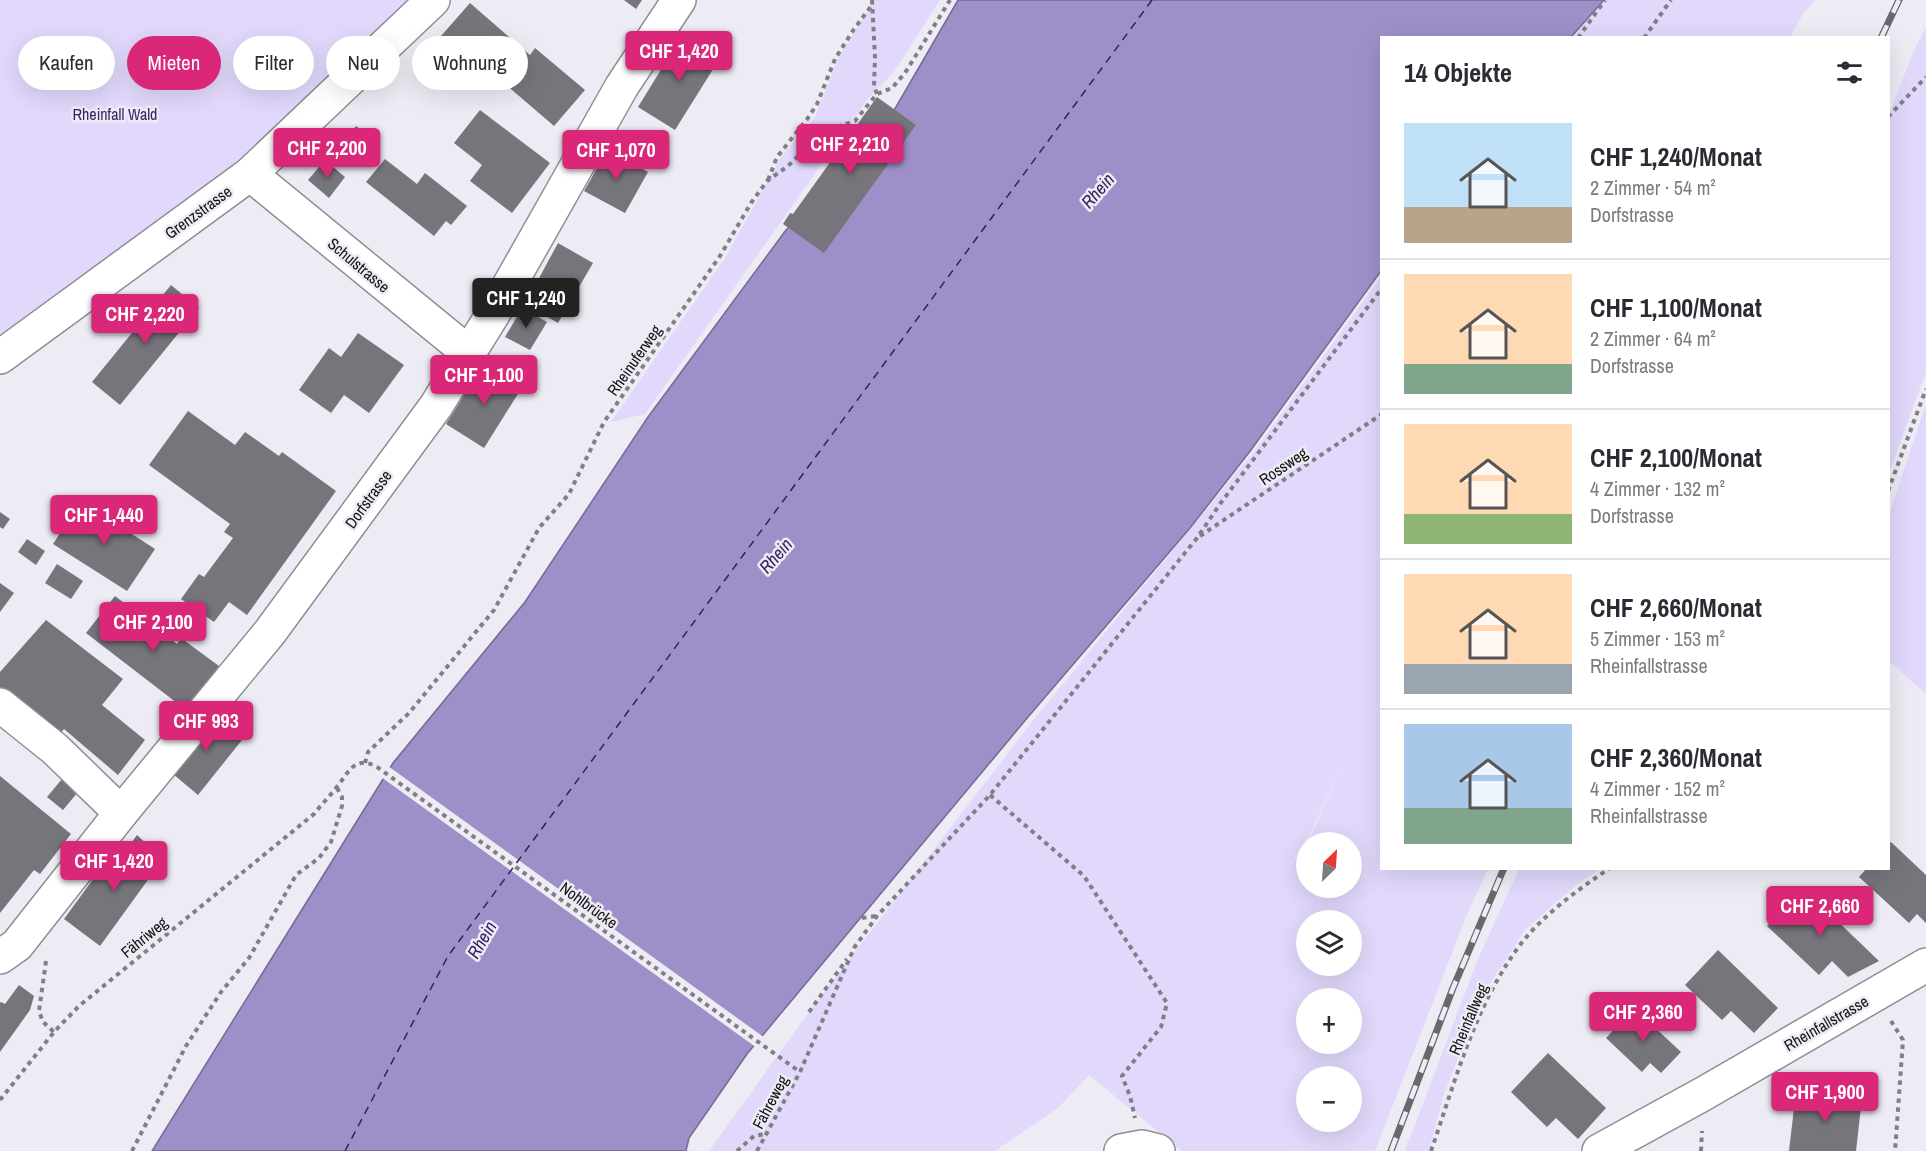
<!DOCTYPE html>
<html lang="de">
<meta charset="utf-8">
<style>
:root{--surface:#fff;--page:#f7f7f7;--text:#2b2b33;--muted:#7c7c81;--line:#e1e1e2;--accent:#db2777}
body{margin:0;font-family:"Archivo Narrow",sans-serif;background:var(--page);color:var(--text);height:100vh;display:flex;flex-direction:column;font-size:22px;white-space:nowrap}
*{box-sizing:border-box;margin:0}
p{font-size:20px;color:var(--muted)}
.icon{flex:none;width:33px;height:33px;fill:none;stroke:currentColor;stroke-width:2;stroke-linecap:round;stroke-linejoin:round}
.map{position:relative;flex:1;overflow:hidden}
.side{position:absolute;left:1380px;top:36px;width:510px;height:834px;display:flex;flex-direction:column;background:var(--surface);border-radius:0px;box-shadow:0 6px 24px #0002}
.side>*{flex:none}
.guide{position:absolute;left:18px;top:36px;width:570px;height:54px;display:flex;gap:12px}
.needle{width:39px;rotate:25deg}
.buttons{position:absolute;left:1296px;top:832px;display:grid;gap:12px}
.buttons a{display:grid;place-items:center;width:66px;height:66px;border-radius:50%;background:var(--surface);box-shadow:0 6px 24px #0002;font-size:30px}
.price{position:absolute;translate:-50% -51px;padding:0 14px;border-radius:6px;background:var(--accent);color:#fff;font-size:20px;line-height:39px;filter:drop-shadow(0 2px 3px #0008)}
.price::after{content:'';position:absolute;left:50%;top:36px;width:18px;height:14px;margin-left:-9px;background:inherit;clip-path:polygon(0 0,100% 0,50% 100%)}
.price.active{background:#222;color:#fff}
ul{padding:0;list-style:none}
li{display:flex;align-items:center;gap:18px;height:150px;padding:0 24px}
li+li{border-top:2px solid var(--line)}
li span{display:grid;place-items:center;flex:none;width:168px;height:120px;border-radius:0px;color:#555}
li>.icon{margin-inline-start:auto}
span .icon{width:72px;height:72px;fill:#fffc;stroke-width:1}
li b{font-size:26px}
h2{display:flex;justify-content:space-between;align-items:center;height:72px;padding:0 24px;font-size:26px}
.chip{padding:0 21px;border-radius:27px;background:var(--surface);box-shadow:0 6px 24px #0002;font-size:21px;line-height:54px}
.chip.active{background:var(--accent);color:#fff}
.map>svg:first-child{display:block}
.green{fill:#e1d8fb;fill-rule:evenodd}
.water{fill:#9f8fc8;stroke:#756a93;stroke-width:1.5}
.pier{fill:#edebf4}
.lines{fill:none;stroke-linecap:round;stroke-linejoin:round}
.ferry{stroke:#371d60;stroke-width:1.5;stroke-dasharray:8 6;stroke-linecap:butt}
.building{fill:#77757c}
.minor-casing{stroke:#8f8e95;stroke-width:36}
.tertiary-casing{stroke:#8f8e95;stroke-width:36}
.path{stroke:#817f85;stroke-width:4;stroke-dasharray:4.5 4.5;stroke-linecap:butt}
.minor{stroke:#fff;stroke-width:33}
.tertiary{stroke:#fff;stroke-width:33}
.rail-casing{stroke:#69686d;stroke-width:7}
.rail{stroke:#edebf4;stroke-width:4.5;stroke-dasharray:14;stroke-linecap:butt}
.labels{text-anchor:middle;stroke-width:5;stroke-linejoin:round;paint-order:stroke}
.park-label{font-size:16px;fill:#3c2366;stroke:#edebf4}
.street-label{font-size:16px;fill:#141316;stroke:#edebf4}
.water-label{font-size:18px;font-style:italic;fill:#371d60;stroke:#edebf4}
</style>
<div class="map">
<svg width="1926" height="1151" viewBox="0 0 1926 1151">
<rect width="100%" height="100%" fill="#edebf4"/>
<g class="green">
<polygon points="0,0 407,0 288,119 141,243 0,345"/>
<polygon points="874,0 940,0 894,72 869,97 645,414 611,422 725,258 781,157 815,117 837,61"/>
<polygon points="1596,0 1815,0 1803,14 1790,37 1567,38"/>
<polygon points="1926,28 1926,372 1889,473 1889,114 1915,48"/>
<path d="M 1381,277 L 1382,868 L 1488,869 L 1466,917 L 1375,1151 L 1182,1151 L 1089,1075 L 1058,1108 L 995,1151 L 709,1151 L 809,1012 L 1031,723 L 1255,450 ZM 1349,751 L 1311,835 L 1278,883 L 1310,834 ZM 1306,843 L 1352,843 L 1352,888 L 1306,888 ZM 1306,921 L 1352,921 L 1352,966 L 1306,966 ZM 1306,999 L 1352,999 L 1352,1044 L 1306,1044 ZM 1306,1077 L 1352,1077 L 1352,1122 L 1306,1122 Z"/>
<polygon points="1926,404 1926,694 1889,661 1889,514"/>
<polygon points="1519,869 1601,869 1577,884 1526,929 1483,994 1443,1097 1429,1151 1405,1151 1478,959"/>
</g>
<polygon class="water" points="958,0 1604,0 1571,37 1382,38 1381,271 1251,450 1190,528 1028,717 747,1054 689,1138 686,1151 152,1151 393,763 525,602 648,417 786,230 854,166 896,107"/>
<polygon class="pier" points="388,766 765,1038 757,1048 381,777"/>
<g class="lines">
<polyline class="ferry" points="345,1151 448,956 1152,0"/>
</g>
<g class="building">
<polygon points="624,0 642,0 636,9"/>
<polygon points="470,3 530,55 535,48 585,90 554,126 505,84 500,89 441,36"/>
<polygon points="683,34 720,58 675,130 638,107"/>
<polygon points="877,97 916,125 824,253 783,224 790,213 793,214"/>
<polygon points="480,110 550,163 512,213 470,181 482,165 454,143"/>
<polygon points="356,126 377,142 364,159 343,144"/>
<polygon points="608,149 648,172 625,213 584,191"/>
<polygon points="385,159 417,184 425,173 467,206 451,225 446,221 434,236 366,182"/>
<polygon points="325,160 345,177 329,198 308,180"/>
<polygon points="558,243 593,263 558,323 525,304"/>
<polygon points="171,285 199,308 120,405 92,382"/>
<polygon points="522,308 547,322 530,350 505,337"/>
<polygon points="358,333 404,365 369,413 344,395 331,413 299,390 329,348 341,357"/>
<polygon points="483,365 521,389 484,448 446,424"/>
<polygon points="188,411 235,445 245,432 279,456 282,452 336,491 247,615 229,602 214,622 181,599 199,574 204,577 233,538 224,532 230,524 149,465"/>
<polygon points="81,501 155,549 127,591 53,544"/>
<polygon points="0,512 10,519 3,529 0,527"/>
<polygon points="27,539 45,551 36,565 18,552"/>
<polygon points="57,564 83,581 71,599 45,583"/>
<polygon points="0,583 14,593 0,612"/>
<polygon points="115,596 177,644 181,638 219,666 186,710 86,633"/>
<polygon points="46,620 123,679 102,705 145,740 118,775 64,729 53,742 0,692 0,672"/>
<polygon points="215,710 246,735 198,795 167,769"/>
<polygon points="67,773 83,786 63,810 47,797"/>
<polygon points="0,776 71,834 40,874 34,870 0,913"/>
<polygon points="137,835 163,859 100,946 64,919 99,871 107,877"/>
<polygon points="1891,842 1926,875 1926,923 1917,914 1909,923 1859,877 1867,868 1888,868 1888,845"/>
<polygon points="1804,889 1879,961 1848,977 1832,961 1819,975 1767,926"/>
<polygon points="1718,950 1778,1008 1754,1033 1731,1011 1722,1020 1685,985"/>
<polygon points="19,985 34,996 30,1010 0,1052 0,1003 1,1002 5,1004"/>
<polygon points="1634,1008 1681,1052 1661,1073 1650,1063 1642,1072 1606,1038"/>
<polygon points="1548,1053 1606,1108 1578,1139 1556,1118 1547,1127 1511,1092"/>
<polygon points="1796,1091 1862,1098 1856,1151 1789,1151"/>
</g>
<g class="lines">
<g class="minor-casing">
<g id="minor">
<polyline points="250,174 470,354"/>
<polyline points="0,357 250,174 433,0"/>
<polyline points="0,705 55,749 121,813"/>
<polyline points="1121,1151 1142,1147 1158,1151"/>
<polyline points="1599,1151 1703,1094 1926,965"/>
</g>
</g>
<g class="tertiary-casing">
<polyline id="tertiary" points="0,957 17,945 121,813 270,632 436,406 493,314 622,86 679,0"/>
</g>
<g class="path">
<polyline points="872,0 875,57 874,86 877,94"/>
<polyline points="1578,38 1605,0"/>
<polyline points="1644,38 1671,0"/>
<polyline points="1888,117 1926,77"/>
<polyline points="768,180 777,157 808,118 817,104 835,59 854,29 872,5"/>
<polyline points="1888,491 1926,389"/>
<polyline points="1200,536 1382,414"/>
<polyline points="365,763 368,752 409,713 494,610 539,528 569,494 604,422 720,256 751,203 767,181 788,166 813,141 833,128 855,121 877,94 892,88 905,73 950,0"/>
<polyline points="990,795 1084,876 1167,1003 1161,1027 1122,1076 1130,1096 1135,1118"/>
<polyline points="862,918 876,916"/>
<polyline points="46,961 39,1011 43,1022 54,1032"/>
<polyline points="809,1012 847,959"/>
<polyline points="1891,1021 1903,1040 1895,1151"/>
<path d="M 0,1100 L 54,1032 L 79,1006 L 314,814 C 321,805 329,797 336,788 C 348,774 354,754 377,767 L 800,1072"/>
<polyline points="132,1151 186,1046 221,992 249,958 296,875 319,858 331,842 342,806 342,797 337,788"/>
<polyline points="737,1151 754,1136 766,1134"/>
<polyline points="757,1151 800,1072 854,948 877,916 990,795 1197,538 1220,504 1382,288"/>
<path d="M 1431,1151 C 1455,1082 1474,1009 1517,949 C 1541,916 1576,891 1610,868"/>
<polyline points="1701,1151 1702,1131"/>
</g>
<use href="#minor" class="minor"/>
<use href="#tertiary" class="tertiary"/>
<g class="rail-casing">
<g id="rail">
<polyline points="1881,38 1899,0"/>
<polyline points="1391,1151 1453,988 1504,868"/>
</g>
</g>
<use href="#rail" class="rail"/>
</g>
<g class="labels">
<g class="park-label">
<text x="115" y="120">Rheinfall Wald</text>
</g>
<g class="street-label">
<text transform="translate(198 212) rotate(-36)" y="6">Grenzstrasse</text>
<text transform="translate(359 265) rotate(40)" y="6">Schulstrasse</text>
<text transform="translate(634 360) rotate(-55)" y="6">Rheinuferweg</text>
<text transform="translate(1283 466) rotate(-34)" y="6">Rossweg</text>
<text transform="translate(368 499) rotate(-54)" y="6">Dorfstrasse</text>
<text transform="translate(589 905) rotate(36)" y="6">Nohlbrücke</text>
<text transform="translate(144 937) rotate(-39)" y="6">Fähriweg</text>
<text transform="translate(1468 1019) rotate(-67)" y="6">Rheinfallweg</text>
<text transform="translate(1826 1023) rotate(-30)" y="6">Rheinfallstrasse</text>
<text transform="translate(770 1102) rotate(-62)" y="6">Fähreweg</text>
</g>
<g class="water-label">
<text transform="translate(1098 191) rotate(-49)" y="6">Rhein</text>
<text transform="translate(776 556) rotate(-49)" y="6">Rhein</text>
<text transform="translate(482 940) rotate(-60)" y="6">Rhein</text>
</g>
</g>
</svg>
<div class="buttons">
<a><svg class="needle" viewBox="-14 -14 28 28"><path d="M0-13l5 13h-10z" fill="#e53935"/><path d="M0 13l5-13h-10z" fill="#7c7c81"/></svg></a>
<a><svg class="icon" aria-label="layers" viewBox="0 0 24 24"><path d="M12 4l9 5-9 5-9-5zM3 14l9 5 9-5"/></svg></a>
<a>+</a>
<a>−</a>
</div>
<b class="price" style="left:679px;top:82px">CHF 1,420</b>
<b class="price" style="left:850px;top:175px">CHF 2,210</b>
<b class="price" style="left:327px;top:179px">CHF 2,200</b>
<b class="price" style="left:616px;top:181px">CHF 1,070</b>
<b class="price active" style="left:526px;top:329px">CHF 1,240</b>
<b class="price" style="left:145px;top:345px">CHF 2,220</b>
<b class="price" style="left:484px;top:406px">CHF 1,100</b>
<b class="price" style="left:104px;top:546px">CHF 1,440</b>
<b class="price" style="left:153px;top:653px">CHF 2,100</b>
<b class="price" style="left:206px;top:752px">CHF 993</b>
<b class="price" style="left:114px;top:892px">CHF 1,420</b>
<b class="price" style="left:1820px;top:937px">CHF 2,660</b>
<b class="price" style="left:1643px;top:1043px">CHF 2,360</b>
<b class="price" style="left:1825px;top:1123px">CHF 1,900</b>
<div class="guide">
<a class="chip">Kaufen</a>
<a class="chip active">Mieten</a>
<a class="chip">Filter</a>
<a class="chip">Neu</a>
<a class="chip">Wohnung</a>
</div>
<section class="side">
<h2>14 Objekte<svg class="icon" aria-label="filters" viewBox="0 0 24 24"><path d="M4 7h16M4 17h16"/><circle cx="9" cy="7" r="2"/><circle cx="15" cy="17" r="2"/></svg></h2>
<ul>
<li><span style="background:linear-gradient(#bfe0f5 70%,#b9a48a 0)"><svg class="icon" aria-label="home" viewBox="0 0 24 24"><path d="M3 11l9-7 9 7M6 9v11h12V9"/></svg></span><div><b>CHF 1,240/Monat</b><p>2 Zimmer · 54 m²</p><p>Dorfstrasse</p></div></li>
<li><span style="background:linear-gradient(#ffd9b3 75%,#7fa58c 0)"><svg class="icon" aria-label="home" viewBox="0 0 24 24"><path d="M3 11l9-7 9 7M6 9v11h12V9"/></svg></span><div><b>CHF 1,100/Monat</b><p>2 Zimmer · 64 m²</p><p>Dorfstrasse</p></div></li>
<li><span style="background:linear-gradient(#ffd9b3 75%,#8fb573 0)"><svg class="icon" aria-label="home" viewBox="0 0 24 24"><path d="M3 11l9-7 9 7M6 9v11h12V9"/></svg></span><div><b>CHF 2,100/Monat</b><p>4 Zimmer · 132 m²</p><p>Dorfstrasse</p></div></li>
<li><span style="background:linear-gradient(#ffd9b3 75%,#9aa5b1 0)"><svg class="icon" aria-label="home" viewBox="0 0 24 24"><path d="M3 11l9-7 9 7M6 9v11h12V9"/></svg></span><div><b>CHF 2,660/Monat</b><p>5 Zimmer · 153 m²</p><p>Rheinfallstrasse</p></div></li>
<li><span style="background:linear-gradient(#a9c7e8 70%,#7fa58c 0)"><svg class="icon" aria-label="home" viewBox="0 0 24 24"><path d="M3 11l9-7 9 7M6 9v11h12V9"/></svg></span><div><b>CHF 2,360/Monat</b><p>4 Zimmer · 152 m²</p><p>Rheinfallstrasse</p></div></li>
</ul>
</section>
</div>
